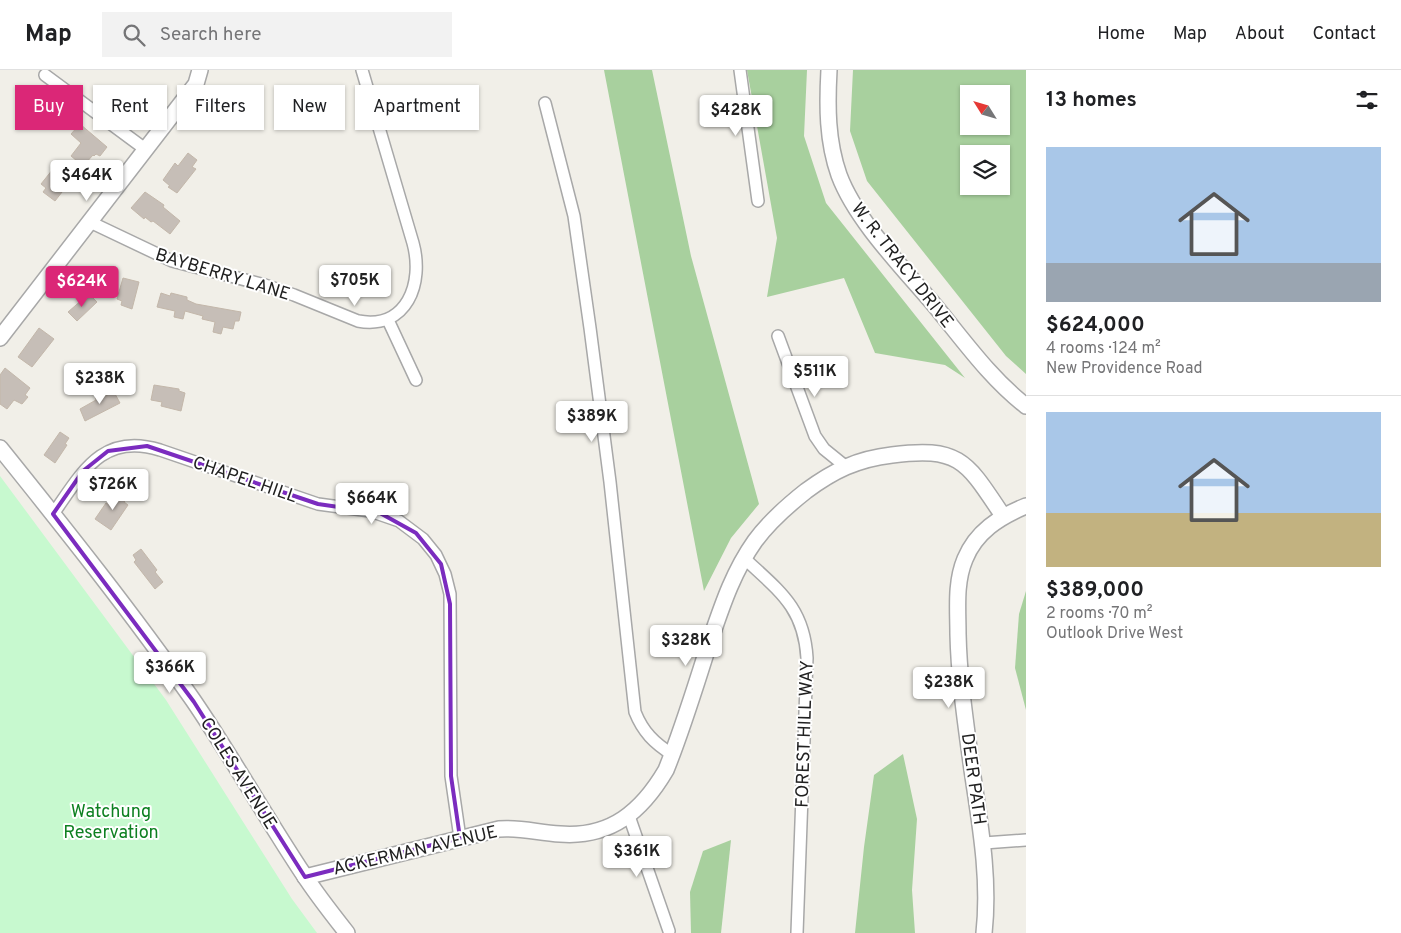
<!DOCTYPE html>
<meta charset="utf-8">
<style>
:root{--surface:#fff;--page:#f2f2f2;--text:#202124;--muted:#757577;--line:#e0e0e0;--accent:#db2777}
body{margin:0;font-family:Overpass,sans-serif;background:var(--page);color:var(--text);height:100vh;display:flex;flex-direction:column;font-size:19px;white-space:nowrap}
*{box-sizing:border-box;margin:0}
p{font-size:16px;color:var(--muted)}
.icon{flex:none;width:28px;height:28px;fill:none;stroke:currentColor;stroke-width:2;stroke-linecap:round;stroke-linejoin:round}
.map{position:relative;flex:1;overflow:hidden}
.details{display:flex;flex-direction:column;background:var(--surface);width:375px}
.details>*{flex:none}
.guide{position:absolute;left:15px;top:15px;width:475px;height:45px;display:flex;gap:10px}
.needle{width:32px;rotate:307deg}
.fabs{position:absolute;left:960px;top:15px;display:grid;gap:10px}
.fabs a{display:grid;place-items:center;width:50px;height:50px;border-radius:0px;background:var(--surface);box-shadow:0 1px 4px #0004;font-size:25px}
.price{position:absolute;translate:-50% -42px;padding:0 11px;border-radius:5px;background:#fff;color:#222;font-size:16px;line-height:32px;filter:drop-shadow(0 1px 2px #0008)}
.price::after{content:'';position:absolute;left:50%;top:30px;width:15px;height:11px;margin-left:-8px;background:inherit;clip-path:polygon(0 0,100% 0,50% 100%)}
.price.active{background:var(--accent);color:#fff}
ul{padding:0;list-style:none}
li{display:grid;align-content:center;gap:10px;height:265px;padding:0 20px}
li+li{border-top:1px solid var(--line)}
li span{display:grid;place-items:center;height:155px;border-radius:0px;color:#555}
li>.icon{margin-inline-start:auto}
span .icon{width:90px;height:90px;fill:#fffc;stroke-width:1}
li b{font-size:21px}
h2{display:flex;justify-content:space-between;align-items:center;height:60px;padding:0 20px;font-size:21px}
.chip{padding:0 18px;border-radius:0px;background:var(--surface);box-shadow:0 1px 4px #0004;font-size:18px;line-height:45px}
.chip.active{background:var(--accent);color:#fff}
header{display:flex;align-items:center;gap:30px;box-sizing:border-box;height:70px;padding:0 25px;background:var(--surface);border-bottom:1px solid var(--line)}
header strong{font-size:24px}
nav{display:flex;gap:28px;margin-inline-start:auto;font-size:18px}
.search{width:350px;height:45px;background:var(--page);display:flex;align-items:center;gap:12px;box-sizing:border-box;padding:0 18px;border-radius:0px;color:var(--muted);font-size:19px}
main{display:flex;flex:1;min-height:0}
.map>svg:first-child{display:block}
.forest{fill:#a8d09e;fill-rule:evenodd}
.park{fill:#c7f9cf}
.building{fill:#c6beb7;stroke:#c3b7aa}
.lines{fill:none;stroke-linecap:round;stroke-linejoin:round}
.minor-casing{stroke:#a8a8a8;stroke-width:14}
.tertiary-casing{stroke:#a8a8a8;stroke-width:18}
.minor{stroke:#fff;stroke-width:11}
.tertiary{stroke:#fff;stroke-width:15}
.marked{fill:none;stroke:#7b2cbf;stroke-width:4;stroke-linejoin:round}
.labels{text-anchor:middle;stroke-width:4;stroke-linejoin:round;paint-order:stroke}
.street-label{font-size:18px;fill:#212121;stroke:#fff}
.park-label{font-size:18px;fill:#0e8021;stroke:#fff}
</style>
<header>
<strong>Map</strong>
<div class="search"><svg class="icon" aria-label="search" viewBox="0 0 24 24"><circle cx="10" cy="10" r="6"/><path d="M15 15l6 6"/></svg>Search here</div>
<nav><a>Home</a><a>Map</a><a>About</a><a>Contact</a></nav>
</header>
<main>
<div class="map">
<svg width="1026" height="863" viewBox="0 0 1026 863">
<rect width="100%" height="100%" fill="#f1efe8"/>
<g class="forest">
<polygon points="604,0 652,0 691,186 759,434 731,468 704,521"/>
<polygon points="747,0 807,0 804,66 826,133 965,308 945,295 875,283 844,208 767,227 777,168"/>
<path d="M 853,0 L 1026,0 L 1026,304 L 1006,286 L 867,111 L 850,61 ZM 969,24 L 1001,24 L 1001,56 L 969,56 ZM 969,84 L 1001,84 L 1001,116 L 969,116 Z"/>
<polygon points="1026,521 1026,640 1015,598 1019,544"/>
<polygon points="903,684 917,749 912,820 915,863 855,863 864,777 874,705"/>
<polygon points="731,770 721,863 691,863 690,822 703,781"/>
</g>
<polygon class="park" points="0,406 166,630 292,829 317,863 0,863"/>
<g class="building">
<polygon points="80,54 107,77 100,86 96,84 94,86 93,85 83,96 71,86 81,73 71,64"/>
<polygon points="188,83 197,90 192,97 196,99 177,123 168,117 170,116 163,110 175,93 178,96"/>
<polygon points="53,99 60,104 63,101 73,108 55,131 43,122 46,118 41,114"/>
<polygon points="145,122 164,135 163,137 180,151 170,164 153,151 151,152 145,147 144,149 131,138"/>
<polygon points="123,208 139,212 132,239 121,235 122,231 117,229"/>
<polygon points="161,223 170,226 171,223 187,227 187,230 196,234 241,242 239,251 235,251 233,259 223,257 221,264 213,262 215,252 202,249 203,246 185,241 183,249 174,247 175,241 157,237"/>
<polygon points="90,225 97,232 77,251 68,242 83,229 84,230"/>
<polygon points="39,258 54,269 32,297 18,287"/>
<polygon points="5,298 30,318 25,325 28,327 22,334 14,330 7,339 0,334 0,305"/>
<polygon points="154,315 179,319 179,321 185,323 181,341 161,336 162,332 151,330"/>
<polygon points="102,321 105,326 114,322 120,333 85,351 80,339 96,330 95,324"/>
<polygon points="60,362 69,368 65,374 67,375 55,393 44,385"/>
<polygon points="119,422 127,427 124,432 128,435 111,460 95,449 106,433 109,435"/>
<polygon points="141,479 157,500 155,502 163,512 155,519 134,492 136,490 133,485"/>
</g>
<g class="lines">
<g class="minor-casing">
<g id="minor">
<polyline points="740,0 758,131"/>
<polyline points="45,5 145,79"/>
<path d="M 545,33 L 574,146 L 590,258 L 610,412 L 635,642 C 643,662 654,673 673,685"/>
<path d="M 90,152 L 172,191 L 265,215 L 294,225 L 358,251 C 407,260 424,213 413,173 L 362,0"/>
<polyline points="388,250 416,310"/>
<polyline points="778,266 815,366 824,379 845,396"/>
<path d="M 53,444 C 82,403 102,362 160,380 L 318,434 L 370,441 L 399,451 L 423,469 L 436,485 L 445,504 L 450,524 L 451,706 L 460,768"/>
<path d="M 744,488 C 779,521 804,537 807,588 L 797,863"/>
<polyline points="629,746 669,861"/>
<polyline points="984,773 1026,770"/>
</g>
</g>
<g class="tertiary-casing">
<g id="tertiary">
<path d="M 829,0 C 827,36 827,71 839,105 C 856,151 905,200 936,237 C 964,271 991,309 1026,336"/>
<polyline points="0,268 196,14 200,0"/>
<path d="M 0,378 C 66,460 132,543 193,630 C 232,687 266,748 304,805 C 317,825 332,844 347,863"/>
<path d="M 305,807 L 499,759 C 520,757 539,763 560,764 C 611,768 642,741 666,700 C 683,658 696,614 710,571 C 722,536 733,502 755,471 C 769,452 787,436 806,421 C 833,401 857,389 892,385 C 960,376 967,392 1003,446"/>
<path d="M 984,863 C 990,808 980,754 972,700 C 966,655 959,610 958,564 C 958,539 955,513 965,489 C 976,462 999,447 1026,436"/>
</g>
</g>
<use href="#minor" class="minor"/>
<use href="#tertiary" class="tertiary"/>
</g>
<path class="marked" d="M 147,376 L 318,434 L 380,443 L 416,463 L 441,494 L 450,534 L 451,706 L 460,768 L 305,807 L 194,632 L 53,444 L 83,401 L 108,381 Z"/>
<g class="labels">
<g class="street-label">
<text transform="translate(903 195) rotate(52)" y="6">W. R. TRACY DRIVE</text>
<text transform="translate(223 204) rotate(17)" y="6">BAYBERRY LANE</text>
<text transform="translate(245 409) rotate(19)" y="6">CHAPEL HILL</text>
<text transform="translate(804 664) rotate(-88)" y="6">FOREST HILL WAY</text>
<text transform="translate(239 703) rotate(58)" y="6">COLES AVENUE</text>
<text transform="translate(974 709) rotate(82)" y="6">DEER PATH</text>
<text transform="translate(415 780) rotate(-13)" y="6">ACKERMAN AVENUE</text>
</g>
<g class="park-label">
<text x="111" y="747">Watchung<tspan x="111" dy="21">Reservation</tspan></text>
</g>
</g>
</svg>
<div class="fabs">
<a><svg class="needle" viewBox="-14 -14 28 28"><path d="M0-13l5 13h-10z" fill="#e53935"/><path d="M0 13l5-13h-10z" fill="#757577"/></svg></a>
<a><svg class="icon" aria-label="layers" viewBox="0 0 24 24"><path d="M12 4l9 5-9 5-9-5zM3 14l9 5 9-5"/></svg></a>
</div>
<b class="price" style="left:736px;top:67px">$428K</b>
<b class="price" style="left:87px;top:132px">$464K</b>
<b class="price" style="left:355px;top:237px">$705K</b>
<b class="price active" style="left:82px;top:238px">$624K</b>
<b class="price" style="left:815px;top:328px">$511K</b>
<b class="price" style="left:100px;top:335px">$238K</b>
<b class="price" style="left:592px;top:373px">$389K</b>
<b class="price" style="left:113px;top:441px">$726K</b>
<b class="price" style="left:372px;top:455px">$664K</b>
<b class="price" style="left:686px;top:597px">$328K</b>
<b class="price" style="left:170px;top:624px">$366K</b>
<b class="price" style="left:949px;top:639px">$238K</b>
<b class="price" style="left:637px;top:808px">$361K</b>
<div class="guide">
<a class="chip active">Buy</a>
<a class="chip">Rent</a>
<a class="chip">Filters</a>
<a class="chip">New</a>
<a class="chip">Apartment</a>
</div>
</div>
<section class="details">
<h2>13 homes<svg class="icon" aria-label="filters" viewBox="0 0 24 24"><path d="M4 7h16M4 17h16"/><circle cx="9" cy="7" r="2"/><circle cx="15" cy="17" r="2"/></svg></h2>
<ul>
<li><span style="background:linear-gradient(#a9c7e8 75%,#9aa5b1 0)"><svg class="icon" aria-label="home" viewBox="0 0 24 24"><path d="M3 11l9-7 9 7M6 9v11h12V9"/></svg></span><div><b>$624,000</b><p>4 rooms · 124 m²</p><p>New Providence Road</p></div></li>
<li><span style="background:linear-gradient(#a9c7e8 65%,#c2b280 0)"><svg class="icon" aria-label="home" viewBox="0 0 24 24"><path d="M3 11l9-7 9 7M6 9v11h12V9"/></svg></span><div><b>$389,000</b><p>2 rooms · 70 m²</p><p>Outlook Drive West</p></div></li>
</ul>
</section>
</main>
